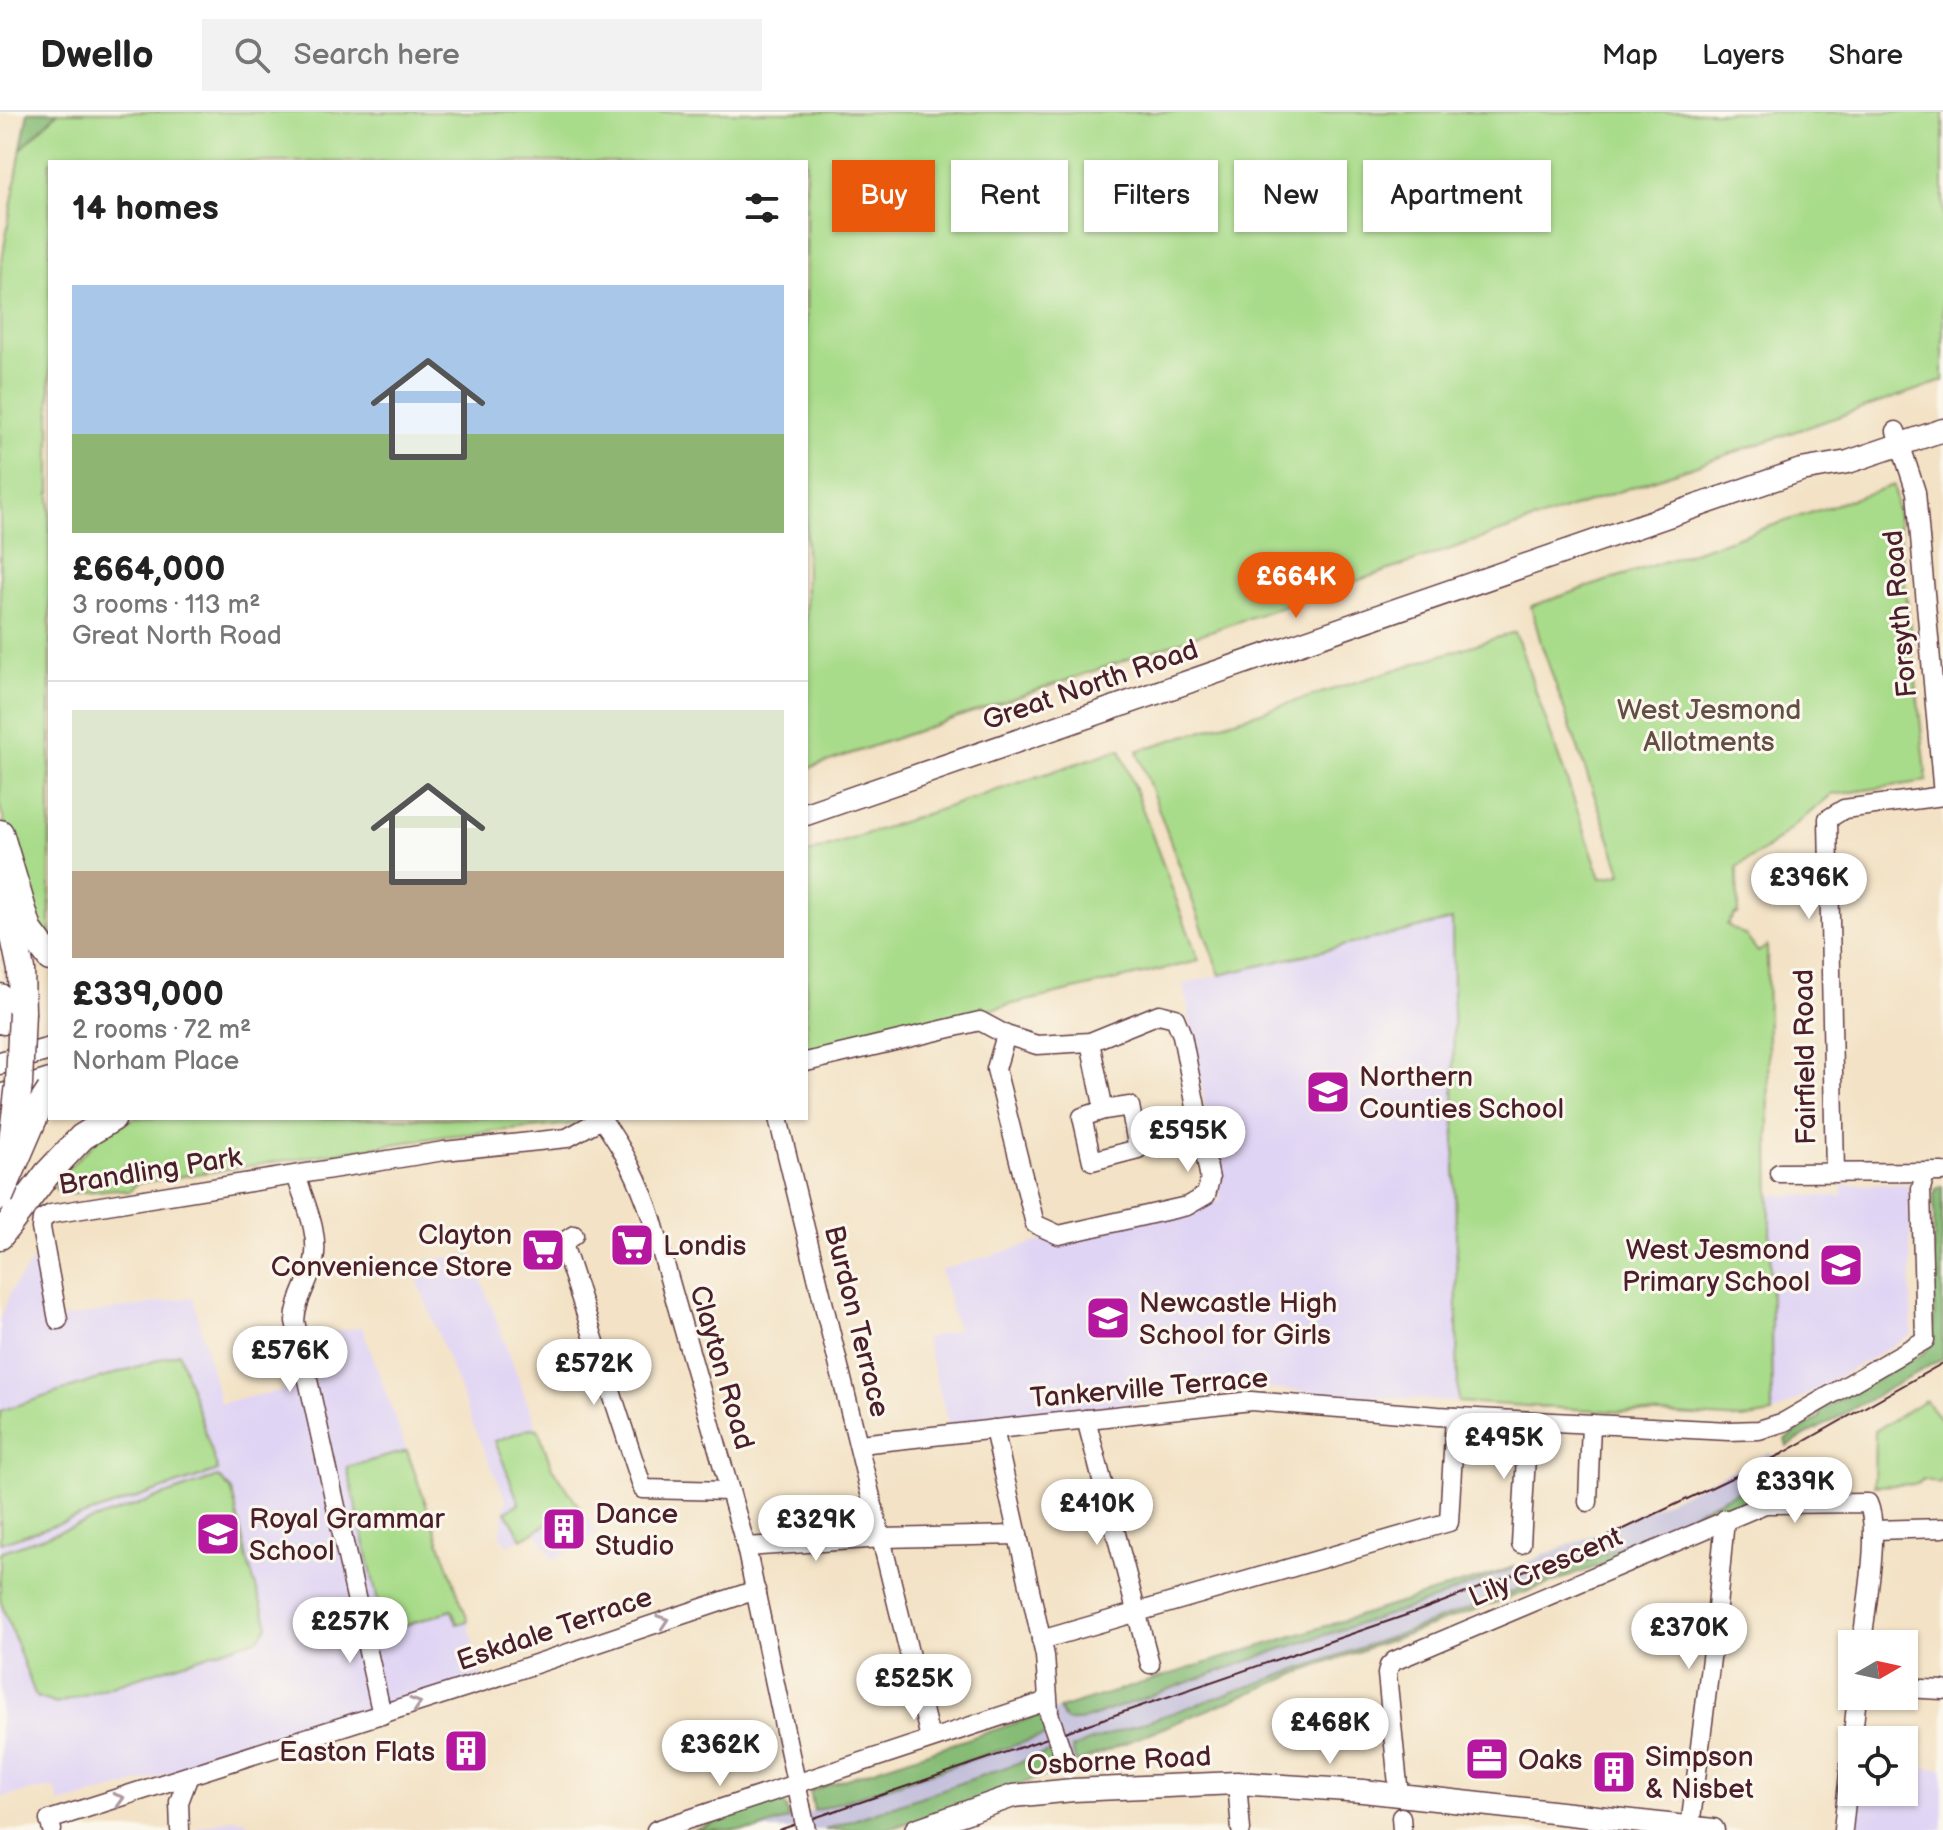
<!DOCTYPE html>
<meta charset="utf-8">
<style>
:root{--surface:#fff;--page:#f2f2f2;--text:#222;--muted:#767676;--line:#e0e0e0;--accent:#ea580c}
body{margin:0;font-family:"Balsamiq Sans",sans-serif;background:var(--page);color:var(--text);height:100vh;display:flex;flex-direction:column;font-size:30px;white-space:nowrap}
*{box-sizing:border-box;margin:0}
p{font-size:26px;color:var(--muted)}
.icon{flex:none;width:44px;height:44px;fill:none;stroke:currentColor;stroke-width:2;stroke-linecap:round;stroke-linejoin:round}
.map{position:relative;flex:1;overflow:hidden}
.side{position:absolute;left:48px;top:48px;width:760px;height:960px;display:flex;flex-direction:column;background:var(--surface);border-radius:0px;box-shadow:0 2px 6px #0004}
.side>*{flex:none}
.banner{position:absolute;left:832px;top:48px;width:760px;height:72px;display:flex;gap:16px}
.needle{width:52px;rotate:81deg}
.controls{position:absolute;left:1838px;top:1518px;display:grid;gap:16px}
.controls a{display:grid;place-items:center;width:80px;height:80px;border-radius:0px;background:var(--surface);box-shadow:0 2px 6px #0004;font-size:40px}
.price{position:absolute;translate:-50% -68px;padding:0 18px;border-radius:28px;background:#fff;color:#222;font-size:26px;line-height:52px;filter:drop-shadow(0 2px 4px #0008)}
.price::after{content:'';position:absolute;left:50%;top:48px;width:24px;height:18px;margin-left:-12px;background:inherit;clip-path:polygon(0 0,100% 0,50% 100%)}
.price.selected{background:var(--accent);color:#fff}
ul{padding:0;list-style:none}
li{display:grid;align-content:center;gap:16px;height:424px;padding:0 24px}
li+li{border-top:2px solid var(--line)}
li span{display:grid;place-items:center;height:248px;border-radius:0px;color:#555}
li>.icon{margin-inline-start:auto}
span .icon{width:144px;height:144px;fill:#fffc;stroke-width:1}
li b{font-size:34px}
h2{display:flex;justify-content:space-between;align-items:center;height:96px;padding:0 24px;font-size:34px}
.tag{padding:0 28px;border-radius:0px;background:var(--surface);box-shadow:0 2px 6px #0004;font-size:28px;line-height:72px}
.tag.selected{background:var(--accent);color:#fff}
header{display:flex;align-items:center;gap:48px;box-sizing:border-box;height:112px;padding:0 40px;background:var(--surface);border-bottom:2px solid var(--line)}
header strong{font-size:38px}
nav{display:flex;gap:44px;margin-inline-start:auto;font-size:28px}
.search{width:560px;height:72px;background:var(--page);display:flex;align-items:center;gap:20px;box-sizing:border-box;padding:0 28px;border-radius:0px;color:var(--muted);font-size:30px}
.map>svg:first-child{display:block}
.built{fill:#e0d4f4}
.industrial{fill:#c4c0db}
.green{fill:#a9dc8a;stroke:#7a7e5a;stroke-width:2}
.forest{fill:#86bc76;stroke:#686e50;stroke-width:2}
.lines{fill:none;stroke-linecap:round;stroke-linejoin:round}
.minor-casing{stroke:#633c42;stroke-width:21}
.major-casing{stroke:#633c42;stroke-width:25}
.highway-casing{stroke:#633c42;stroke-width:29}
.minor{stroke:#fff;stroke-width:18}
.major{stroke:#fff;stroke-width:22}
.highway{stroke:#fff;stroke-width:26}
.tram{stroke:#4a1f2b;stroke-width:2}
.minor-bridge-casing{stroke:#633c42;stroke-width:21;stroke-linecap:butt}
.highway-bridge-casing{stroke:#633c42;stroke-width:29;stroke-linecap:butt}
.minor-bridge{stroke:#fff;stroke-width:18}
.highway-bridge{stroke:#fff;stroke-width:26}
.oneway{stroke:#ae9aa0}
.labels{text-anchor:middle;stroke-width:6;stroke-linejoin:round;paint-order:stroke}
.street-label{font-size:28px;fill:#4a1f2b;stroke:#fbf7ec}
.park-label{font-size:28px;fill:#624e43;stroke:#fbf7ec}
.poi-label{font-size:28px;fill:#4a1f2b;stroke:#fbf7ec;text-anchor:start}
</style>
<header>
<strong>Dwello</strong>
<div class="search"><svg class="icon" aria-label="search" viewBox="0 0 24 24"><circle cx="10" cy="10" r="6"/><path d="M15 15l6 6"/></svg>Search here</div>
<nav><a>Map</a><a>Layers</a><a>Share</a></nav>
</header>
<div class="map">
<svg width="1943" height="1718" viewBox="0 0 1943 1718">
<rect width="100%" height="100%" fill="#fbf7ec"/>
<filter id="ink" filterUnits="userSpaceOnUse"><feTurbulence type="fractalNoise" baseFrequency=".0125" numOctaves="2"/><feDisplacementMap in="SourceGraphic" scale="16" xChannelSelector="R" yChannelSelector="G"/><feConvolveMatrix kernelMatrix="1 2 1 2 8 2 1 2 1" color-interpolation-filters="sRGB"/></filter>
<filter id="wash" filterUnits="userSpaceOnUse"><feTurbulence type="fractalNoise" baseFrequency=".006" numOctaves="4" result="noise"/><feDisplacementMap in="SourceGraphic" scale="32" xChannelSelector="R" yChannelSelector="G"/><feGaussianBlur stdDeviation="1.8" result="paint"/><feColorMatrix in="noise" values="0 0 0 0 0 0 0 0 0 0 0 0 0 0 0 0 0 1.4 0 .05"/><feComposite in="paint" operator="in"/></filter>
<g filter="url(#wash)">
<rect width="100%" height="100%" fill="#f3e2c5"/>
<g class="built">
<polygon points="1452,807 1458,1290 1271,1277 1237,1278 949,1314 925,1226 957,1218 941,1158 1034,1131 1221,1089 1184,872"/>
<polygon points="1909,1072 1912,1223 1772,1302 1770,1083 1842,1084 1843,1073"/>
<polygon points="472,1143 552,1356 598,1422 553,1448 536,1419 508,1433 501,1425 506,1386 477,1323 412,1154 416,1149"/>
<polygon points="35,1146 45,1209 193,1185 220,1291 309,1273 298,1226 362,1215 467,1505 482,1566 254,1639 60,1692 55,1676 22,1680 0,1686 0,1209 11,1178"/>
<polygon points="1904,1654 1943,1657 1943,1718 1830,1718 1851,1703 1854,1680 1904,1680"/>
<polygon points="232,1707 246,1709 255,1718 196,1718 196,1716"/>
</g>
<polygon class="industrial" points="1769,1341 1783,1368 1762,1381 1601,1453 1304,1559 1062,1658 886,1718 692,1718 778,1689 786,1695 790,1706 814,1699 810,1679 1059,1597 1515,1455 1603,1419"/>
<g class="green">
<polygon points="58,0 1943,0 1943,269 806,657 806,50 50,50 50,824 32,807 0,695 0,160 21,37"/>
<polygon points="1894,373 1927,669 1831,683 1765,738 1737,755 1738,802 1734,803 1727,813 1745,823 1758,840 1767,834 1772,1302 1743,1307 1458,1290 1452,808 1220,863 1137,639 1515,520 1601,766 1622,762 1541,531 1531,494"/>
<polygon points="1120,637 1199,849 806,940 806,742"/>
<polygon points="134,1006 581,1006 571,1012 446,1024 137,1071 129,1080 117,1077 61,1082 55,1076 55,1069 98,1027"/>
<polygon points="179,1241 218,1359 0,1431 0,1299"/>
<polygon points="1925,1288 1943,1310 1943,1363 1940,1372 1923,1367 1917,1372 1874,1374 1875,1319"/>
<polygon points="530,1316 538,1317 552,1356 579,1394 522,1427 506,1399 519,1391 495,1329"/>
<polygon points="407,1339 468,1509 457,1512 452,1498 385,1520 347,1355"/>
<polygon points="218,1365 232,1379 247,1447 268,1513 259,1526 56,1592 36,1585 0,1488 0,1440"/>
</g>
<g class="forest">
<polygon points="28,0 58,0 21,37"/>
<polygon points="1942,1074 1943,1246 1787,1334 1785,1328 1820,1305 1820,1298 1924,1241 1930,1234 1934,1215 1934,1081 1937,1076"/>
<path d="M 1778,1359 L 1783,1368 L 1762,1381 L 1601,1453 L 1304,1559 L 1076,1651 L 1072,1636 C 1241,1575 1414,1522 1580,1452 C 1648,1424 1713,1391 1778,1359 Z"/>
<polygon points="1515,1455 1436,1487 1279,1538 1080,1609 1066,1609 1059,1597"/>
<polygon points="1043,1602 1049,1622 814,1699 810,1679"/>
<polygon points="1055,1638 1062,1658 886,1718 825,1718"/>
<polygon points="778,1689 786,1695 789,1707 756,1718 692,1718"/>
</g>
</g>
<g filter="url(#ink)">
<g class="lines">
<g class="minor-casing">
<g id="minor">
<polyline points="1896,319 1916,380 1943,683"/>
<polyline points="1090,930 1104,998 1130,994 1138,1037 1092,1049 1082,1005 1104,998"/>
<polyline points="806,950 980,909 1006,923 1037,933 1090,930 1159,902 1175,906 1182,923 1210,1067 1206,1083 1187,1094 1059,1123 1035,1112 996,957 1006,923"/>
<path d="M 601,1006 C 625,1040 639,1067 652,1107 L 746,1435 L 801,1694"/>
<polyline points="778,1006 930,1626"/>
<polyline points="1779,1061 1943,1060"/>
<polyline points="1835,1061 1828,707 1844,697 1943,684"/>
<path d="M 296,1063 C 304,1089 320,1121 314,1149 C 309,1171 296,1187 295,1209 L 382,1603"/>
<polyline points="574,1123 568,1127 564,1135 643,1377 730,1379"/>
<polyline points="58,1208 41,1116 42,1107 51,1102 444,1039 567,1026 603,1006"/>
<polyline points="1086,1307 1150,1552"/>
<polyline points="994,1317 1045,1544 1049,1600"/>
<polyline points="860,1332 1251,1289 1438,1304 1729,1319 1759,1318 1784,1310 1925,1228 1921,1077 1925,1062"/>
<polyline points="1588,1390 1591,1312"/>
<polyline points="1874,1418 1943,1416"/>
<polyline points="1521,1432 1528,1309"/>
<polyline points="746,1435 883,1426 1018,1423"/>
<polyline points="1041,1528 1449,1410 1455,1305"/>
<polyline points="1904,1576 1943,1578"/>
<polyline points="1237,1671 1241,1718"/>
<path d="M 1399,1683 L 1387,1562 L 1389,1554 L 1394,1549 L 1765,1392 L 1868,1391 C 1881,1419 1865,1499 1862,1532"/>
<polyline points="1401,1705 1402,1718"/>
<polyline points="1690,1715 1716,1506 1725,1407"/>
<polyline points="52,1718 49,1708 485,1569 756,1478"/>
<polyline points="180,1718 179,1690 188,1666"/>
<polyline points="656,1718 1047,1589"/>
<polyline points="1843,1718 1857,1584"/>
</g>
</g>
<g class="major-casing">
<g id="major">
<polyline points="806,702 1801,358 1848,350 1943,318"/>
<polyline points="0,951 50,937"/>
<polyline points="0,984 50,968"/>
<polyline points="916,1718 1013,1684 1073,1678 1237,1671 1363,1679 1713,1718"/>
</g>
</g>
<g class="highway-casing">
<g id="highway">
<polyline points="0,721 29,818 50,846"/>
<polyline points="0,758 21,858 22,900"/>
<polyline points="0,885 3,909"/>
<polyline points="0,1124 47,1062 82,1025 113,1006"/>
</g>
</g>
<use href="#minor" class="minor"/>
<use href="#major" class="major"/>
<use href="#highway" class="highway"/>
<polyline class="tram" points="779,1718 1424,1497 1586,1435 1782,1342 1943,1251"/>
<g class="minor-bridge-casing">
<g id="minor-bridge">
<polyline points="1049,1602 1068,1657"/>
<polyline points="801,1694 806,1718"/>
</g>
</g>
<g class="highway-bridge-casing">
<g id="highway-bridge">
<polyline points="10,1045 19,972 22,900"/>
<polyline points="0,1085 37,999 50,979"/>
</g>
</g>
<use href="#minor-bridge" class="minor-bridge"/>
<use href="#highway-bridge" class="highway-bridge"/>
</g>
<defs><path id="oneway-chevron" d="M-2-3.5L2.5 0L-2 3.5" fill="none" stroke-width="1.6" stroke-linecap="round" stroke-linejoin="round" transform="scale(2)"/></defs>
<g class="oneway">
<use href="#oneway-chevron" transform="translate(663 1509) rotate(-19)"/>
<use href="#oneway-chevron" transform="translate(416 1592) rotate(-18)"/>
<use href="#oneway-chevron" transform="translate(119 1687) rotate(-17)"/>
</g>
</g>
<defs>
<g id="school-square" transform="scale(2.3)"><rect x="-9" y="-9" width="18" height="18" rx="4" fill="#b5179e" stroke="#fbf7ec"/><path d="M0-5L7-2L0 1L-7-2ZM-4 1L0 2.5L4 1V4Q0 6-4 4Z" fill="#fff"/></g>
<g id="supermarket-square" transform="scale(2.3)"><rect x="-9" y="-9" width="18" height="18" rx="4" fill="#b5179e" stroke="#fbf7ec"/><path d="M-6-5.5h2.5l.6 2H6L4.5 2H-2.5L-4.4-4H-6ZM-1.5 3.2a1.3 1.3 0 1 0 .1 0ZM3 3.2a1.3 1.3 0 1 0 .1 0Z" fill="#fff"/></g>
<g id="building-square" transform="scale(2.3)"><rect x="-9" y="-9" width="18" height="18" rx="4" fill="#b5179e" stroke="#fbf7ec"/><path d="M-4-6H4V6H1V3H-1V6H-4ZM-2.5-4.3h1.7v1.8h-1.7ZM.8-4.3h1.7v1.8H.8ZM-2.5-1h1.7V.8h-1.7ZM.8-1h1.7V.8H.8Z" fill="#fff"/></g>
<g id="office-square" transform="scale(2.3)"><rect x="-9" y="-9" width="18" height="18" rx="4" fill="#b5179e" stroke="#fbf7ec"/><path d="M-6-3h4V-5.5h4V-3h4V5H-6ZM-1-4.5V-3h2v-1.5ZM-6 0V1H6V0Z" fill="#fff"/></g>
</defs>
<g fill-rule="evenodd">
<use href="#school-square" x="1328" y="980"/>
<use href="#supermarket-square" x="632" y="1133"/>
<use href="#supermarket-square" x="543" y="1138"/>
<use href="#school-square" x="1841" y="1153"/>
<use href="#school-square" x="1108" y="1206"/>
<use href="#building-square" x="564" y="1417"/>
<use href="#school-square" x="218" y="1422"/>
<use href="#building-square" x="466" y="1639"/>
<use href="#office-square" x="1487" y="1647"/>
<use href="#building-square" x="1614" y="1660"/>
</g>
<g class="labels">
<g class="street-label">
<text transform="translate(1899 502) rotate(-95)" y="10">Forsyth Road</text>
<text transform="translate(1090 572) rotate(-19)" y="10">Great North Road</text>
<text transform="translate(1804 945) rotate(-91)" y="10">Fairfield Road</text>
<text transform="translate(150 1058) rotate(-9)" y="10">Brandling Park</text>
<text transform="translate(858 1209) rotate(76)" y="10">Burdon Terrace</text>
<text transform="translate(723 1255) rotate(74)" y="10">Clayton Road</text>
<text transform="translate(1149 1275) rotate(-5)" y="10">Tankerville Terrace</text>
<text transform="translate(1545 1454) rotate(-23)" y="10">Lily Crescent</text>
<text transform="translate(554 1516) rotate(-19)" y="10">Eskdale Terrace</text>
<text transform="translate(1119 1648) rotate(-3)" y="10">Osborne Road</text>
</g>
<g class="park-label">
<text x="1709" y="607">West Jesmond<tspan x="1709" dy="32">Allotments</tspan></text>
</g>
<g class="poi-label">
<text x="1359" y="974">Northern<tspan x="1359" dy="32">Counties School</tspan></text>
<text x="512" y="1132" text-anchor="end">Clayton<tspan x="512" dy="32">Convenience Store</tspan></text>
<text x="663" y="1143">Londis</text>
<text x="1810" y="1147" text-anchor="end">West Jesmond<tspan x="1810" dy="32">Primary School</tspan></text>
<text x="1139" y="1200">Newcastle High<tspan x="1139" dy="32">School for Girls</tspan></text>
<text x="595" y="1411">Dance<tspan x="595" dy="32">Studio</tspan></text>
<text x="249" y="1416">Royal Grammar<tspan x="249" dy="32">School</tspan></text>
<text x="435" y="1649" text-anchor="end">Easton Flats</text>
<text x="1645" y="1654">Simpson<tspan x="1645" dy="32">&amp; Nisbet</tspan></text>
<text x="1518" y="1657">Oaks</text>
</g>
</g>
</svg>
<div class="controls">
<a><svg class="needle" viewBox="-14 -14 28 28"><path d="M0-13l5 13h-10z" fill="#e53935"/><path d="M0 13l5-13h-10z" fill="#767676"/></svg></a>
<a><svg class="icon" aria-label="locate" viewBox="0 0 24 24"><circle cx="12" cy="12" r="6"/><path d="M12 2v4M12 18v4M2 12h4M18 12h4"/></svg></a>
</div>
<b class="price selected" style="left:1296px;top:508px">£664K</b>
<b class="price" style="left:1809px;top:809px">£396K</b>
<b class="price" style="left:1188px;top:1062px">£595K</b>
<b class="price" style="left:290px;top:1282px">£576K</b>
<b class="price" style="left:594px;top:1295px">£572K</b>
<b class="price" style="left:1504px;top:1369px">£495K</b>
<b class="price" style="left:1795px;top:1413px">£339K</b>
<b class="price" style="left:1097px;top:1435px">£410K</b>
<b class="price" style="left:816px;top:1451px">£329K</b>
<b class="price" style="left:350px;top:1553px">£257K</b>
<b class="price" style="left:1689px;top:1559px">£370K</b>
<b class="price" style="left:914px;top:1610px">£525K</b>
<b class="price" style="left:1330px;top:1654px">£468K</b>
<b class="price" style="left:720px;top:1676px">£362K</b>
<div class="banner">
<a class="tag selected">Buy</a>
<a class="tag">Rent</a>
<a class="tag">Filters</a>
<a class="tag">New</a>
<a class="tag">Apartment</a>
</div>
<section class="side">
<h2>14 homes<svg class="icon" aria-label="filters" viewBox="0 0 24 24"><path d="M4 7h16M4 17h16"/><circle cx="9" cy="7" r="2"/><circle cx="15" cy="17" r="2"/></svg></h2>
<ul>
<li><span style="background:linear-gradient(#a9c7e8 60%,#8fb573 0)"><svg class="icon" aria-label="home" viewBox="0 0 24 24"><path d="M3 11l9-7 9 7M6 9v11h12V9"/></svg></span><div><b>£664,000</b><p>3 rooms · 113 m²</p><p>Great North Road</p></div></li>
<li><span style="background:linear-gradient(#dfe7d0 65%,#b9a48a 0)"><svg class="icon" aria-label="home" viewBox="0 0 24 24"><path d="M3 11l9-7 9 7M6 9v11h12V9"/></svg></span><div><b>£339,000</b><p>2 rooms · 72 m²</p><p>Norham Place</p></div></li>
</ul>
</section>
</div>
